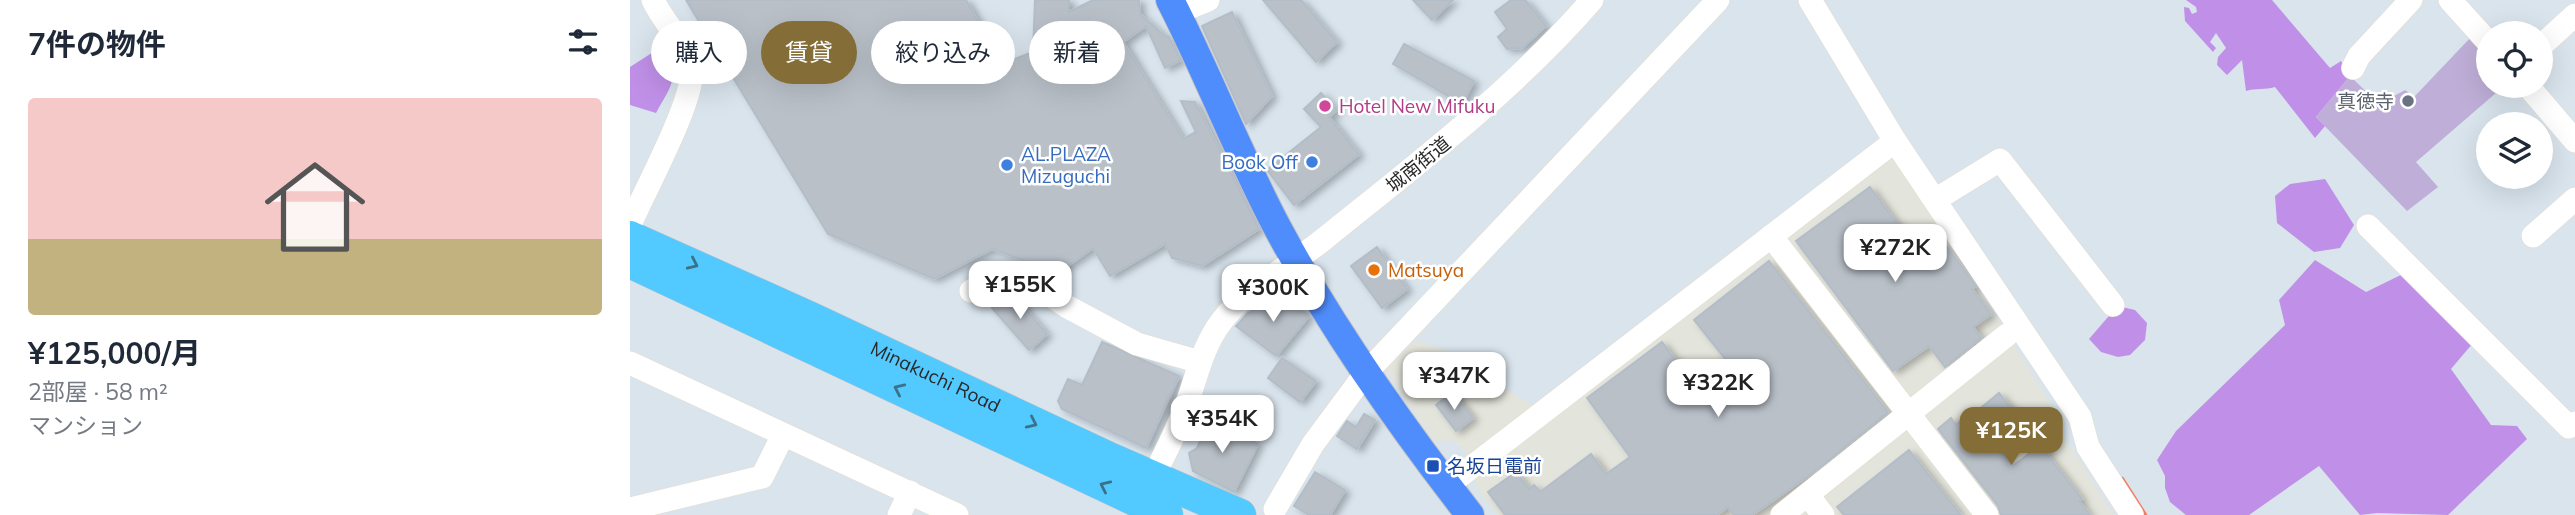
<!DOCTYPE html>
<html lang="ja">
<meta charset="utf-8">
<style>
:root{--surface:#fff;--page:#f6f6f7;--text:#1f2937;--muted:#747a83;--line:#e0e1e3;--accent:#846d36}
body{margin:0;font-family:Mulish,"Noto Sans JP",sans-serif;background:var(--page);color:var(--text);height:100vh;display:flex;flex-direction:column;font-size:26px;white-space:nowrap}
*{box-sizing:border-box;margin:0}
p{font-size:23px;color:var(--muted)}
.icon{flex:none;width:38px;height:38px;fill:none;stroke:currentColor;stroke-width:2;stroke-linecap:round;stroke-linejoin:round}
.map{position:relative;flex:1;overflow:hidden}
.details{display:flex;flex-direction:column;background:var(--surface);width:630px}
.details>*{flex:none}
.banner{position:absolute;left:21px;top:21px;width:665px;height:63px;display:flex;gap:14px}
.fabs{position:absolute;left:1846px;top:21px;display:grid;gap:14px}
.fabs a{display:grid;place-items:center;width:77px;height:77px;border-radius:50%;background:var(--surface);box-shadow:0 7px 28px #0002;font-size:35px}
.price{position:absolute;translate:-50% -60px;padding:0 16px;border-radius:14px;background:#fff;color:#222;font-size:23px;line-height:46px;filter:drop-shadow(0 2px 4px #0008)}
.price::after{content:'';position:absolute;left:50%;top:42px;width:21px;height:16px;margin-left:-10px;background:inherit;clip-path:polygon(0 0,100% 0,50% 100%)}
.price.current{background:var(--accent);color:#fff}
ul{padding:0;list-style:none}
li{display:grid;align-content:center;gap:14px;height:371px;padding:0 28px}
li+li{border-top:2px solid var(--line)}
li span{display:grid;place-items:center;height:217px;border-radius:7px;color:#555}
li>.icon{margin-inline-start:auto}
span .icon{width:126px;height:126px;fill:#fffc;stroke-width:1}
li b{font-size:30px}
h2{display:flex;justify-content:space-between;align-items:center;height:84px;padding:0 28px;font-size:30px}
.pill{padding:0 24px;border-radius:32px;background:var(--surface);box-shadow:0 7px 28px #0002;font-size:24px;line-height:63px}
.pill.current{background:var(--accent);color:#fff}
main{display:flex;flex:1;min-height:0}
.map>svg:first-child{display:block}
.industrial{fill:#e3e4db}
.green{fill:#c090e8}
.cemetery{fill:#bfafd8}
.lines{fill:none;stroke-linecap:round;stroke-linejoin:round}
.stream{stroke:#f97862;stroke-width:4.5}
.building{fill:#b9c0c8;stroke:#b3bdc8;stroke-width:2;filter:url(#shadow)}
.minor-casing{stroke:#e4ddce;stroke-width:24}
.major-casing{stroke:#c3c3c3;stroke-width:30}
.highway-casing{stroke:#c3c3c3;stroke-width:33}
.minor{stroke:#fff;stroke-width:23}
.major{stroke:#4f8cfc;stroke-width:28}
.highway{stroke:#52c9ff;stroke-width:32}
.oneway{stroke:#3b7189}
.worship-dot{fill:#6b7280;stroke:#fff;stroke-width:2.5}
.hotel-dot{fill:#d1479c;stroke:#fff;stroke-width:2.5}
.shop-dot{fill:#3f7fe0;stroke:#fff;stroke-width:2.5}
.food-dot{fill:#e8710a;stroke:#fff;stroke-width:2.5}
.transit-dot{fill:#1a4fb4;stroke:#fff;stroke-width:2.5}
.labels{text-anchor:middle;stroke-width:5;stroke-linejoin:round;paint-order:stroke}
.worship-label{font-size:19px;fill:#5b616d;stroke:#fff;text-anchor:end}
.hotel-label{font-size:19px;fill:#b23c85;stroke:#fff;text-anchor:start}
.shop-label{font-size:19px;fill:#366cbe;stroke:#fff;text-anchor:start}
.street-label{font-size:19px;fill:#292929;stroke:#fff}
.food-label{font-size:19px;fill:#c56008;stroke:#fff;text-anchor:start}
.transit-label{font-size:19px;fill:#164399;stroke:#fff;text-anchor:start}
</style>
<main>
<section class="details">
<h2>7件の物件<svg class="icon" aria-label="filters" viewBox="0 0 24 24"><path d="M4 7h16M4 17h16"/><circle cx="9" cy="7" r="2"/><circle cx="15" cy="17" r="2"/></svg></h2>
<ul>
<li><span style="background:linear-gradient(#f6c9c9 65%,#c2b280 0)"><svg class="icon" aria-label="home" viewBox="0 0 24 24"><path d="M3 11l9-7 9 7M6 9v11h12V9"/></svg></span><div><b>¥125,000/月</b><p>2部屋 · 58 m²</p><p>マンション</p></div></li>
</ul>
</section>
<div class="map">
<svg width="1945" height="515" viewBox="0 0 1945 515">
<defs>
<filter id="shadow"><feDropShadow dx="5" dy="3" stdDeviation="3.5" flood-color="#0004"/></filter>
</defs>
<rect width="100%" height="100%" fill="#d9e4ed"/>
<polygon class="industrial" points="1263,154 1431,420 1434,437 1484,515 867,515 848,490 836,454 824,440 805,443 755,369 776,345 788,341 810,348 918,415"/>
<g class="green">
<path d="M 1556,0 L 1642,0 L 1700,68 L 1711,61 L 1720,76 L 1686,117 L 1695,126 L 1685,138 L 1645,87 C 1635,90 1626,88 1616,91 L 1612,60 L 1597,75 L 1587,65 L 1588,57 L 1596,48 L 1586,33 L 1580,42 L 1586,48 L 1583,52 L 1555,21 L 1554,7 L 1559,8 L 1562,14 L 1567,12 L 1566,7 Z"/>
<path d="M 31,47 C 50,80 43,82 26,113 L 0,105 L 0,67 Z"/>
<polygon points="1695,179 1724,225 1710,248 1684,252 1647,223 1645,196 1660,184"/>
<polygon points="1685,260 1736,292 1779,271 1843,343 1821,369 1861,425 1887,426 1897,439 1818,515 1747,513 1730,515 1689,466 1619,515 1556,515 1540,502 1535,488 1535,476 1527,460 1546,431 1655,325 1649,300"/>
<polygon points="1492,307 1505,310 1517,323 1515,340 1500,355 1488,357 1471,352 1459,339 1478,317"/>
</g>
<polygon class="cemetery" points="1842,36 1858,53 1858,86 1874,86 1786,162 1808,187 1777,211 1686,117 1720,76 1747,102 1757,91 1764,96 1775,90 1784,97"/>
<g class="lines">
<polyline class="stream" points="1492,479 1515,515"/>
</g>
<g class="building">
<polygon points="56,0 336,0 372,64 403,52 405,0 439,0 439,12 463,0 509,0 510,14 536,37 538,36 551,60 535,68 516,26 493,42 553,139 566,132 551,101 565,102 629,229 572,266 542,258 535,244 480,276 463,248 428,273 362,249 304,279 198,234"/>
<polygon points="633,0 671,0 707,42 686,62"/>
<polygon points="783,0 823,0 802,20"/>
<polygon points="881,0 895,0 916,26 892,48 877,49 868,37 877,29 865,12"/>
<polygon points="602,12 642,96 616,124 572,26"/>
<polygon points="774,44 844,81 832,104 763,64"/>
<polygon points="691,93 707,110 699,117 729,154 664,205 637,170 691,127 674,109"/>
<polygon points="1240,187 1293,258 1314,243 1346,286 1342,289 1361,314 1343,327 1351,338 1315,367 1299,346 1263,371 1166,241"/>
<polygon points="747,247 777,289 752,308 721,266"/>
<polygon points="1139,261 1258,412 1184,472 1122,515 1104,515 1098,507 1087,515 875,515 858,492 886,472 899,489 904,485 910,492 961,454 976,474 1000,457 957,398 1032,342 1076,401 1109,376 1064,320"/>
<polygon points="381,292 417,334 399,350 362,308"/>
<polygon points="645,299 658,301 679,316 646,356 606,326 618,313"/>
<polygon points="472,342 549,376 516,448 432,409 428,401 438,379 452,385"/>
<polygon points="652,358 686,381 670,402 638,378"/>
<polygon points="823,392 843,418 826,431 806,405"/>
<polygon points="1369,393 1386,414 1358,437 1383,466 1410,445 1452,499 1449,501 1460,515 1371,515 1368,506 1308,429 1321,418 1326,425 1339,414 1341,416"/>
<polygon points="734,414 745,420 727,449 707,436 717,421 726,427"/>
<polygon points="572,416 628,444 604,492 563,471 559,453 567,448 573,435"/>
<polygon points="1279,450 1331,515 1214,515 1207,507"/>
<polygon points="685,472 715,490 700,515 679,515 664,506"/>
</g>
<g class="lines">
<g class="minor-casing">
<g id="minor">
<polyline points="1180,0 1265,141 1450,417 1458,447 1502,515"/>
<polyline points="1820,0 1858,42"/>
<polyline points="546,13 578,0"/>
<polyline points="1911,46 1945,15"/>
<polyline points="1723,68 1729,56 1781,0"/>
<polyline points="1898,86 1945,141"/>
<polyline points="1305,200 1370,160 1483,305"/>
<path d="M 0,225 C 13,193 69,93 61,65 C 54,41 33,22 23,0"/>
<polyline points="1738,226 1939,427 1945,423"/>
<polyline points="1141,236 1357,515"/>
<polyline points="1903,236 1945,199"/>
<polyline points="341,291 372,275 393,277 436,306 507,344 570,362"/>
<polyline points="0,363 327,515"/>
<polyline points="817,486 1265,141"/>
<path d="M 516,490 C 530,464 544,437 555,409 C 566,380 572,347 591,322 C 618,286 660,267 694,239 C 787,164 883,91 962,0"/>
<polyline points="1178,495 1193,515"/>
<polyline points="0,509 132,477 153,435"/>
<polyline points="645,509 683,444 735,374 1088,0"/>
<polyline points="269,515 280,492"/>
<polyline points="1152,515 1377,335"/>
</g>
</g>
<g class="major-casing">
<path id="major" d="M 540,0 C 578,74 608,153 647,227 C 702,329 769,424 840,515"/>
</g>
<g class="highway-casing">
<g id="highway">
<path id="s1" d="M 0,237 L 183,319 L 481,459 L 610,515"/>
<polyline points="0,262 537,515"/>
</g>
</g>
<use href="#minor" class="minor"/>
<use href="#major" class="major"/>
<use href="#highway" class="highway"/>
</g>
<defs><path id="oneway-chevron" d="M-2-3.5L2.5 0L-2 3.5" fill="none" stroke-width="1.6" stroke-linecap="round" stroke-linejoin="round" transform="scale(1.75)"/></defs>
<g class="oneway">
<use href="#oneway-chevron" transform="translate(63 264) rotate(25)"/>
<use href="#oneway-chevron" transform="translate(269 389) rotate(-155)"/>
<use href="#oneway-chevron" transform="translate(402 423) rotate(25)"/>
<use href="#oneway-chevron" transform="translate(475 486) rotate(-155)"/>
</g>
<circle class="worship-dot" cx="1778" cy="101" r="7"/>
<circle class="hotel-dot" cx="695" cy="106" r="7"/>
<g class="shop-dot">
<circle cx="682" cy="162" r="7"/>
<circle cx="377" cy="165" r="7"/>
</g>
<circle class="food-dot" cx="744" cy="270" r="7"/>
<rect class="transit-dot" x="796" y="459" width="14" height="14" rx="3.5"/>
<g class="labels">
<g class="worship-label">
<text x="1764" y="108">真徳寺</text>
</g>
<g class="hotel-label">
<text x="709" y="113">Hotel New Mifuku</text>
</g>
<g class="shop-label">
<text x="391" y="161">AL.PLAZA<tspan x="391" dy="22">Mizuguchi</tspan></text>
<text x="668" y="169" text-anchor="end">Book Off</text>
</g>
<g class="street-label">
<text transform="translate(788 164) rotate(-39)" y="7">城南街道</text>
<text dy="7" stroke="none"><textPath href="#s1" startOffset="336">Minakuchi Road</textPath></text>
</g>
<g class="food-label">
<text x="758" y="277">Matsuya</text>
</g>
<g class="transit-label">
<text x="817" y="473">名坂日電前</text>
</g>
</g>
</svg>
<div class="fabs">
<a><svg class="icon" aria-label="locate" viewBox="0 0 24 24"><circle cx="12" cy="12" r="6"/><path d="M12 2v4M12 18v4M2 12h4M18 12h4"/></svg></a>
<a><svg class="icon" aria-label="layers" viewBox="0 0 24 24"><path d="M12 4l9 5-9 5-9-5zM3 14l9 5 9-5"/></svg></a>
</div>
<b class="price" style="left:1265px;top:284px">¥272K</b>
<b class="price" style="left:390px;top:321px">¥155K</b>
<b class="price" style="left:643px;top:324px">¥300K</b>
<b class="price" style="left:824px;top:412px">¥347K</b>
<b class="price" style="left:1088px;top:419px">¥322K</b>
<b class="price" style="left:592px;top:455px">¥354K</b>
<b class="price current" style="left:1381px;top:467px">¥125K</b>
<div class="banner">
<a class="pill">購入</a>
<a class="pill current">賃貸</a>
<a class="pill">絞り込み</a>
<a class="pill">新着</a>
</div>
</div>
</main>
